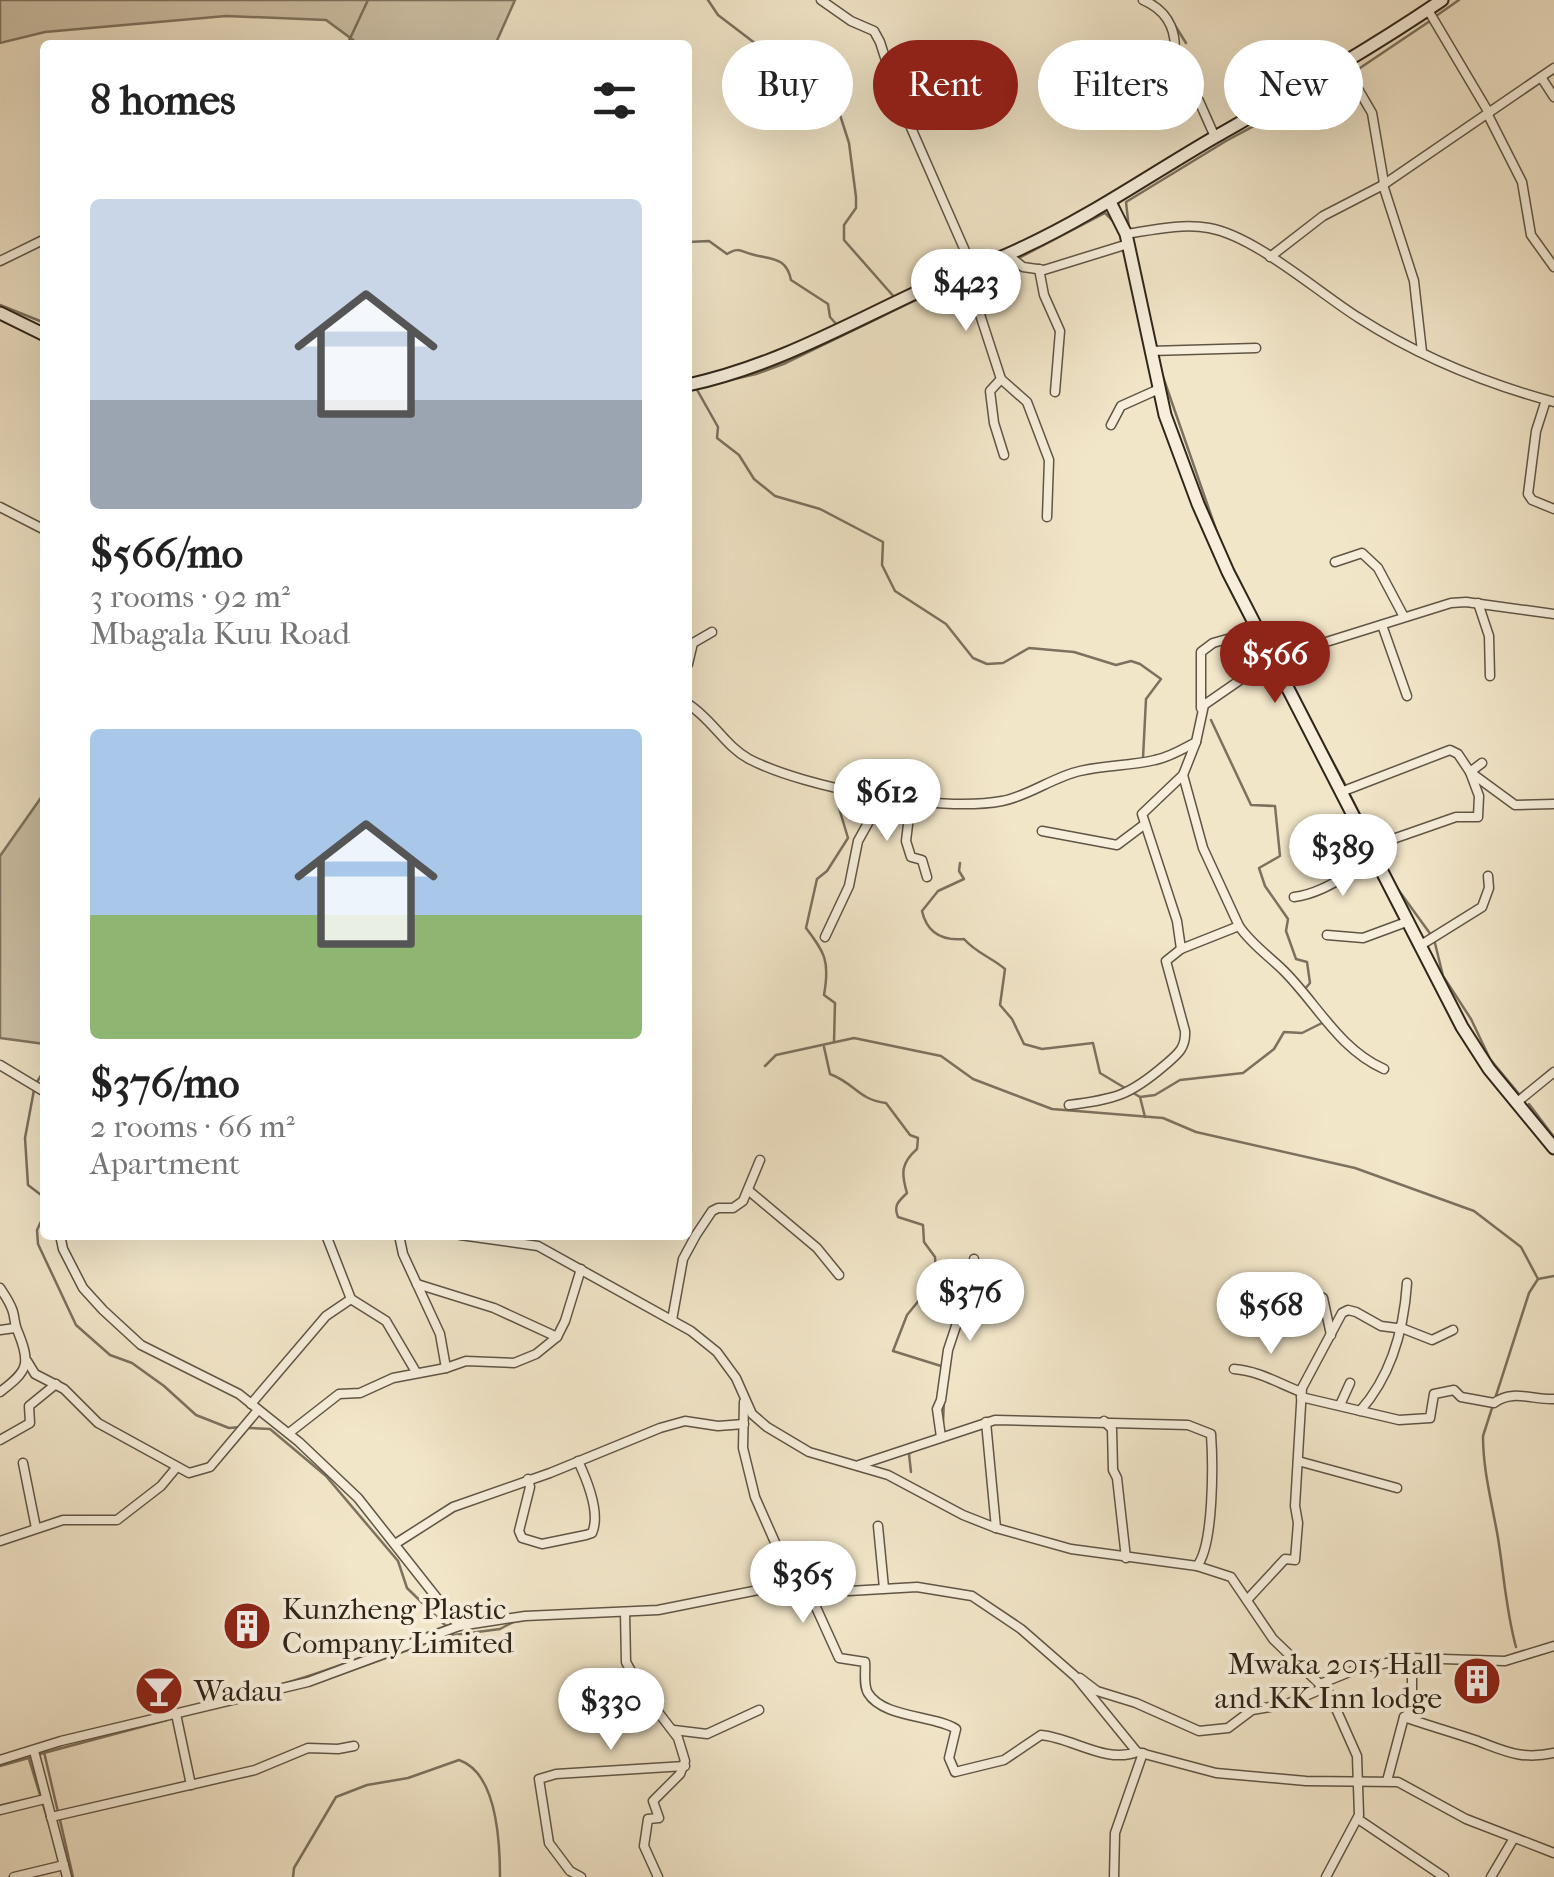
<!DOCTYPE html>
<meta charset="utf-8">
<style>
:root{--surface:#fff;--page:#f6f6f6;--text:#222;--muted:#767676;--accent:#8f2418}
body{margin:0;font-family:"IM FELL French Canon",serif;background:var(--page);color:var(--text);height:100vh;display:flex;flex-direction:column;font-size:38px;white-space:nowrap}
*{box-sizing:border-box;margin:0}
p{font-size:32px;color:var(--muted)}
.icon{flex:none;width:55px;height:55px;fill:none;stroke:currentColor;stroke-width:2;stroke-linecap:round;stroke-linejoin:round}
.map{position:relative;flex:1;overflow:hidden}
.panel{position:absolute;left:40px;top:40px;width:652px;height:1200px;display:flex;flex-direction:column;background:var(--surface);border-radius:10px;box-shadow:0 10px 40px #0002}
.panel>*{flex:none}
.top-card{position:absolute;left:722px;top:40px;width:680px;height:90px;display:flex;gap:20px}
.price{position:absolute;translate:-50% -85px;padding:0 22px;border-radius:35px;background:#fff;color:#222;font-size:32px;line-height:65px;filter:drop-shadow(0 2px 5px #0008)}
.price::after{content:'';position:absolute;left:50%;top:60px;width:30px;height:22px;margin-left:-15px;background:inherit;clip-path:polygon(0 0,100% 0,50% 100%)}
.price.active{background:var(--accent);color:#fff}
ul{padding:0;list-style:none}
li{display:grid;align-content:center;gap:20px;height:530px;padding:0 50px}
li span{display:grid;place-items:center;height:310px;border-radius:10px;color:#555}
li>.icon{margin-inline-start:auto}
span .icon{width:180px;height:180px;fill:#fffc;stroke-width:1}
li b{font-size:42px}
h2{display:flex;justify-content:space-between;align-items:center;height:120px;padding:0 50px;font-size:42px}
.tag{padding:0 35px;border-radius:45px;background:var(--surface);box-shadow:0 10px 40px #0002;font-size:35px;line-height:90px}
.tag.active{background:var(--accent);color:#fff}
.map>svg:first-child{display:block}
.green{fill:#d1c5ab;stroke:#807562;stroke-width:2.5}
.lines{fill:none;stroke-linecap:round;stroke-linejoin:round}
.stream{stroke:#7c715f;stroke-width:2.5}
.street-casing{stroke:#605545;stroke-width:11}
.secondary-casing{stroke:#2f2519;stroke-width:15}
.street{stroke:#f7efdc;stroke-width:8}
.secondary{stroke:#f7efdc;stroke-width:11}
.labels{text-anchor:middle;stroke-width:8;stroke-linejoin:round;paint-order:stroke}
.poi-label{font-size:30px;fill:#2f2519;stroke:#f7efdc;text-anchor:start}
</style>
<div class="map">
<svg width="1554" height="1877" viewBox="0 0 1554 1877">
<rect width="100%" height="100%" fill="#f2e6c9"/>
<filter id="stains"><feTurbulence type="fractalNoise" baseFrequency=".002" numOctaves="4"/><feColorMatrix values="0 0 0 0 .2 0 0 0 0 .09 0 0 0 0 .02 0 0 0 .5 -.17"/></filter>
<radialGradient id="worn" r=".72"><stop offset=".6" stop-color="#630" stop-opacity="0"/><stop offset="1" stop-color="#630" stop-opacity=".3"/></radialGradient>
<g class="green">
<polygon points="0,0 515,0 495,45 360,45 326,20 226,16 45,32 0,43"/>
<polygon points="45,792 45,1044 0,1038 0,856"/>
</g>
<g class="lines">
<g class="stream">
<polyline points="708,0 718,15 760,47 810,68 833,93 849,143 856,197 856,208 844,225 844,240 895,298"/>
<polyline points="1436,16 1459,0"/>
<polyline points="1171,19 1186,43"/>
<polyline points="347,45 368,0"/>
<polyline points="1354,72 1430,21"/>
<polyline points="1129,229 1126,202 1226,141 1347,76"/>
<path d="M 688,242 L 709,241 L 727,254 C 739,247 740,251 751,254 C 771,260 786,256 791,280 L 828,304 L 830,317 L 837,325"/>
<polyline points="1017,259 1105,213 1114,222"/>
<polyline points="971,278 1009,262"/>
<polyline points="0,305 45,323"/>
<polyline points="1161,371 1219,538"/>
<polyline points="713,384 756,374 786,363 949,284"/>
<polyline points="696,388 718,427 717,438 739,455 754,479 775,496 820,509 883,542 882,565 895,591 946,624 973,658 987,664 1003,663 1029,648 1074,652 1116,665 1131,661 1140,664 1161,679 1146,699 1143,758"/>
<polyline points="1302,705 1346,786"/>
<polyline points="1211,720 1251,805 1275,806 1280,856 1259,868 1265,886 1288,919 1286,931 1296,959 1307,962 1310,983 1304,990"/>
<polyline points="1349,793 1397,888 1434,939 1443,976 1471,1019 1490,1059 1519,1094"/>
<path d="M 960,863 L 959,871 L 964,879 L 938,891 L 922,911 C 927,933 942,941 964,939 C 976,953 991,957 1005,969 L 1000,1005 L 1012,1019 L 1024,1044 L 1042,1049 L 1093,1043 L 1100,1073 L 1140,1097 L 1145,1117"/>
<path d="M 834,1042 L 835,1003 L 824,995 C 830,961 825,953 806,928 L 817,879 L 827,871 L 848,838 L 839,808 L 841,798 L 834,791"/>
<path d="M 824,1047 L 830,1074 C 856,1084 857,1099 886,1103 L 910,1135 L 918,1138 L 917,1149 C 901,1163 901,1173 907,1193 C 899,1201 893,1205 898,1217 L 923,1225 L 924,1242 L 935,1257 L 936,1273 L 929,1288 L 907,1315 L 893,1351 L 941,1366"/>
<path d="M 765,1066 L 776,1055 L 854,1038 L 941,1056 L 973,1079 L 1052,1109 L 1163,1118 L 1196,1132 L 1355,1168 L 1474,1211 L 1521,1247 L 1538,1279 L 1529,1293 L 1483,1436 C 1483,1471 1492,1503 1498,1538 C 1504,1575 1506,1611 1516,1647"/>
<polyline points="37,1082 45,1069"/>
<polyline points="34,1090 25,1138 28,1185 45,1198"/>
<polyline points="1140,1097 1155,1095 1180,1080 1243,1073 1274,1049 1284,1032 1302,1033 1324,1022"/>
<polyline points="1529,1104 1554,1137"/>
<polyline points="45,1213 37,1230 38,1244 76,1325 110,1355 132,1363 164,1386 196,1415 229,1428 241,1427"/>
<polyline points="1538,1279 1554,1276"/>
<polyline points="943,1422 944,1400"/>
<polyline points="249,1428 270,1429 326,1476 398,1561 407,1588 446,1626"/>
<polyline points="911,1472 909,1454 913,1450"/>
<polyline points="316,1683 447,1636 500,1629 517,1620"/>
<path d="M 267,1688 C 331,1672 391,1644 453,1624"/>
<polyline points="44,1752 58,1812"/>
<polyline points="40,1754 167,1720"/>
<polyline points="29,1759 56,1847"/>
<polyline points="0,1766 32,1757"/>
<polyline points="60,1820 73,1877"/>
<path d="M 293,1877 L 294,1868 L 336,1797 L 367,1785 L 408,1778 L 459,1760 C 497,1773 500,1843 500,1877"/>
</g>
<g class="street-casing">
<g id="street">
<polyline points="821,0 851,21 874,31 880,42 898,98 973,269"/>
<path d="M 1143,0 C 1171,12 1179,36 1173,65 L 1199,101 L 1215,137"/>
<polyline points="1428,10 1489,113"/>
<polyline points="1344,65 1372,113 1384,183"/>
<polyline points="1541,77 1554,97"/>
<polyline points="1488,115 1522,182 1531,235 1554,267"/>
<polyline points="1383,185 1414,281 1422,352"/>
<path d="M 1126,234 C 1152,230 1183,223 1209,228 C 1255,236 1319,293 1359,318 C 1420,357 1484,383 1554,402"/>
<polyline points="1007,254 1023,267 1044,270 1128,244"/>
<polyline points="1270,257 1323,216 1383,185 1554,68"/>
<polyline points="0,261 45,239"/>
<polyline points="1039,269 1044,295 1060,331 1055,392"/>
<polyline points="962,273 972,290 1001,379 1027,402 1049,460 1047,517"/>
<polyline points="1150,351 1256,348"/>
<polyline points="1001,379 990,391 994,423 1004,455"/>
<polyline points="1546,400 1536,431 1528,494 1532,500 1554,509"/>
<polyline points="1111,425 1121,406 1159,389"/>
<polyline points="0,507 45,530"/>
<polyline points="1335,562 1362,553 1378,568 1403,615"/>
<polyline points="1478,603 1489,636 1490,676"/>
<polyline points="1382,625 1407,696"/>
<polyline points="688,664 693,643 712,632"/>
<polyline points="1276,665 1307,648 1451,603 1466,602 1554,614"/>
<path d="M 688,704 C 712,719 725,746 749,759 C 805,788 939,813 1002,801 C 1029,796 1053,777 1080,771 C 1105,765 1130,766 1155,760 C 1170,757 1183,749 1196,742 L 1204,705 L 1272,658"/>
<polyline points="1201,708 1201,652 1213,643 1259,630"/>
<polyline points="1341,792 1450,750 1458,754 1470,772 1515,805 1554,804"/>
<polyline points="911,800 906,841 911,857 922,860 927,877"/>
<polyline points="1042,831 1117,845 1145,824"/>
<polyline points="1370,847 1456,817 1478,817 1479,796 1470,772 1482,763"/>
<path d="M 1294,897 C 1326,893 1349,871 1378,859"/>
<path d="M 1239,926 C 1251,944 1269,956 1284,971 C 1317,1004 1339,1049 1384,1069"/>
<polyline points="1327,935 1363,938 1409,921"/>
<polyline points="825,937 849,886 858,841 868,823 876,794"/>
<polyline points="1421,945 1482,907 1489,888 1488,876"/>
<polyline points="1181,949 1177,921 1142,814 1183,775 1196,742"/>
<polyline points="0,1065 45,1092"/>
<polyline points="1516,1103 1554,1072"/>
<path d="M 1069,1105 C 1115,1099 1129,1096 1165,1065 C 1178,1054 1186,1048 1185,1031 L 1166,961 L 1181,949 L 1239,926 L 1203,848 L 1183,775"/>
<polyline points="748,1190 817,1248 839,1275"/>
<polyline points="60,1235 63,1249 83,1288 103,1310 141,1345 239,1394 299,1442 358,1498 459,1626"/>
<polyline points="326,1235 351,1299 386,1321 416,1372"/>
<polyline points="399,1235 403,1254 440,1334 446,1368"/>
<polyline points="460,1235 538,1246 691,1331 717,1352 736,1378 752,1414 767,1427 809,1452 888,1475 963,1515 996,1528 1071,1549 1197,1566 1231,1577 1273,1639 1329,1693 1357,1756 1359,1815 1326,1877"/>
<polyline points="417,1284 494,1308 557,1337"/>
<path d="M 0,1288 C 4,1294 9,1301 12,1309 C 15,1316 14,1324 18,1332 C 31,1364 28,1371 0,1392"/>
<polyline points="1286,1296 1313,1293 1323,1298 1331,1335"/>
<polyline points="672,1320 683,1259 696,1235 712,1211 718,1208 733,1208 743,1201 760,1160"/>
<polyline points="0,1330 15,1328"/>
<polyline points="27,1361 35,1374 64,1389 98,1423 189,1473 210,1467 258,1410"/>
<path d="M 1234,1369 C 1259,1371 1278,1383 1301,1392"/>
<path d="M 1301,1397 L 1399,1420 L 1430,1418 L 1434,1394 L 1454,1390 L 1461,1397 L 1494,1403 C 1512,1389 1533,1400 1554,1399"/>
<polyline points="744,1402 743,1448 755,1497 793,1583"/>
<polyline points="251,1404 326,1316 351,1299"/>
<polyline points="1340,1405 1350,1383"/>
<path d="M 1360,1411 C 1391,1376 1404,1328 1407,1283"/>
<polyline points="1104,1421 1112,1429 1113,1470 1117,1478 1126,1558"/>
<polyline points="986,1422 996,1528"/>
<polyline points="289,1433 339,1394 360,1393 393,1378 446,1368 466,1361 514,1363 536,1354 557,1337 565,1321 581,1269"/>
<polyline points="941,1437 937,1409 941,1400 948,1350 960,1314 971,1303 974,1259"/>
<polyline points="0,1440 30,1423 29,1406 56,1384"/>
<polyline points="1298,1461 1397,1488"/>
<polyline points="23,1463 36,1528"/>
<path d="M 859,1465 L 995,1420 L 1188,1425 L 1211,1434 C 1213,1462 1214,1545 1197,1566"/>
<path d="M 528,1479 L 530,1487 L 519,1531 L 522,1538 L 542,1544 L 586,1535 L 592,1533 C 601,1513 587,1480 578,1461"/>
<polyline points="878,1526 884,1588"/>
<polyline points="0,1541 63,1520 117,1520 161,1486 176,1468"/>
<polyline points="395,1544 453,1507 550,1473 660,1428 685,1421 718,1426 744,1424"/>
<path d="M 805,1583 L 839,1658 L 865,1662 C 866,1671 863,1685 868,1693 C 883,1718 934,1715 956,1729 L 949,1758 L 955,1772 L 1004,1760 L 1041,1735 C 1073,1738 1106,1764 1137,1752"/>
<polyline points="1247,1600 1285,1559 1295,1560 1298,1523 1295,1506 1302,1388 1342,1313 1348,1310 1356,1312 1381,1326 1404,1329 1432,1340 1453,1330"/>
<polyline points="625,1612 626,1662 632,1673 641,1676 655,1708 678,1738 685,1761 680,1774 653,1801 659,1818 648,1819 644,1846 658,1877"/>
<polyline points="1080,1678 1097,1691 1136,1703 1199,1731 1228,1728 1252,1710 1287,1704 1324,1688"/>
<polyline points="1320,1684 1357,1669 1412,1658 1505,1661 1554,1646"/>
<polyline points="176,1714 191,1785"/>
<path d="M 1404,1717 C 1427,1725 1451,1732 1475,1740 C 1505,1751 1520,1760 1554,1753"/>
<polyline points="674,1730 707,1734 759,1710"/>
<polyline points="34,1751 67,1877"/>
<polyline points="0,1760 61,1741 308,1682 459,1626 525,1616 658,1610 793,1583 849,1591 917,1587 972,1596 1021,1629 1076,1677 1137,1752 1216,1773 1306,1781 1398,1782 1466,1819 1554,1853"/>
<polyline points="1387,1781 1404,1717 1412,1712 1412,1658"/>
<polyline points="0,1810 45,1799"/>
<polyline points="51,1817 255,1770 308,1748 338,1749 354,1746"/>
<polyline points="1358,1819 1444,1877"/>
<polyline points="14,1877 64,1865"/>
<polyline points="581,1877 570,1871 549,1843 539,1779 556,1774 685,1766"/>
<polyline points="1114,1877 1115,1833 1143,1753"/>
<polyline points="1491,1877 1514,1838"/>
</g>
</g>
<g class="secondary-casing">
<g id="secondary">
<polyline points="1110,202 1126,234 1165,415 1198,504 1228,572 1462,1027 1489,1069 1554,1148"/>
<polyline points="0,313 45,335"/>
<path d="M 688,385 C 775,366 846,325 926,288 C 958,273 992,263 1024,247 C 1091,216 1151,174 1215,137 C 1292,93 1369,50 1442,0"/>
</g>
</g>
<use href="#street" class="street"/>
<use href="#secondary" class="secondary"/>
</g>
<defs>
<g id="building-disc" transform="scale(2.5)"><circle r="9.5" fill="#8f2418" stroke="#f7efdc"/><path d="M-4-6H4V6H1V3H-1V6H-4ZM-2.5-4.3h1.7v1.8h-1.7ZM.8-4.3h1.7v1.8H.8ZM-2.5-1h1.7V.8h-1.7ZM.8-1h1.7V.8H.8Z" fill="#fff"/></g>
<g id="bar-disc" transform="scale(2.5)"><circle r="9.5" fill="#8f2418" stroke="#f7efdc"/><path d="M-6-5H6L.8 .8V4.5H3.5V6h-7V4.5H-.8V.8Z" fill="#fff"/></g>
</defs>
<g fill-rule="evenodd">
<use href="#building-disc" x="247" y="1626"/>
<use href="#building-disc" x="1477" y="1681"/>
<use href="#bar-disc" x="159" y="1691"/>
</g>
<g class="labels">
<g class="poi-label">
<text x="282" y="1619">Kunzheng Plastic<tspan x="282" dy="34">Company Limited</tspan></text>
<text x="1442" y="1674" text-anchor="end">Mwaka 2015 Hall<tspan x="1442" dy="34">and KK Inn lodge</tspan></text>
<text x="194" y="1701">Wadau</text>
</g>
</g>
<rect width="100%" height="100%" filter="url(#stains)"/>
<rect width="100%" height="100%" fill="url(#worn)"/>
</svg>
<b class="price" style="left:966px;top:334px">$423</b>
<b class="price active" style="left:1275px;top:706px">$566</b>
<b class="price" style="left:887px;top:844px">$612</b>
<b class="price" style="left:1343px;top:899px">$389</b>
<b class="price" style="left:970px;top:1344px">$376</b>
<b class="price" style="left:1271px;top:1357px">$568</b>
<b class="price" style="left:803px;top:1626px">$365</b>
<b class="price" style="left:611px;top:1753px">$330</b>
<div class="top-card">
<a class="tag">Buy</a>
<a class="tag active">Rent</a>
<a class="tag">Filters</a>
<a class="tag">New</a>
</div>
<section class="panel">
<h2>8 homes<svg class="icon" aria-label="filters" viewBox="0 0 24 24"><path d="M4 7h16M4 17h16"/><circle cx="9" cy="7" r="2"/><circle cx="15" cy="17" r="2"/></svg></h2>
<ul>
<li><span style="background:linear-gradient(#c9d6e8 65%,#9aa5b1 0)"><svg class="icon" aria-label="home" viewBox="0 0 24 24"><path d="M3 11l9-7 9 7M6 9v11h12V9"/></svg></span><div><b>$566/mo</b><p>3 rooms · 92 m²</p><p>Mbagala Kuu Road</p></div></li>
<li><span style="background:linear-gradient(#a9c7e8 60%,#8fb573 0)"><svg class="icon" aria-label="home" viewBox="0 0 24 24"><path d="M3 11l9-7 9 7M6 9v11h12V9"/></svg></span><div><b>$376/mo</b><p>2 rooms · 66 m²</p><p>Apartment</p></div></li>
</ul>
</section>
</div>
